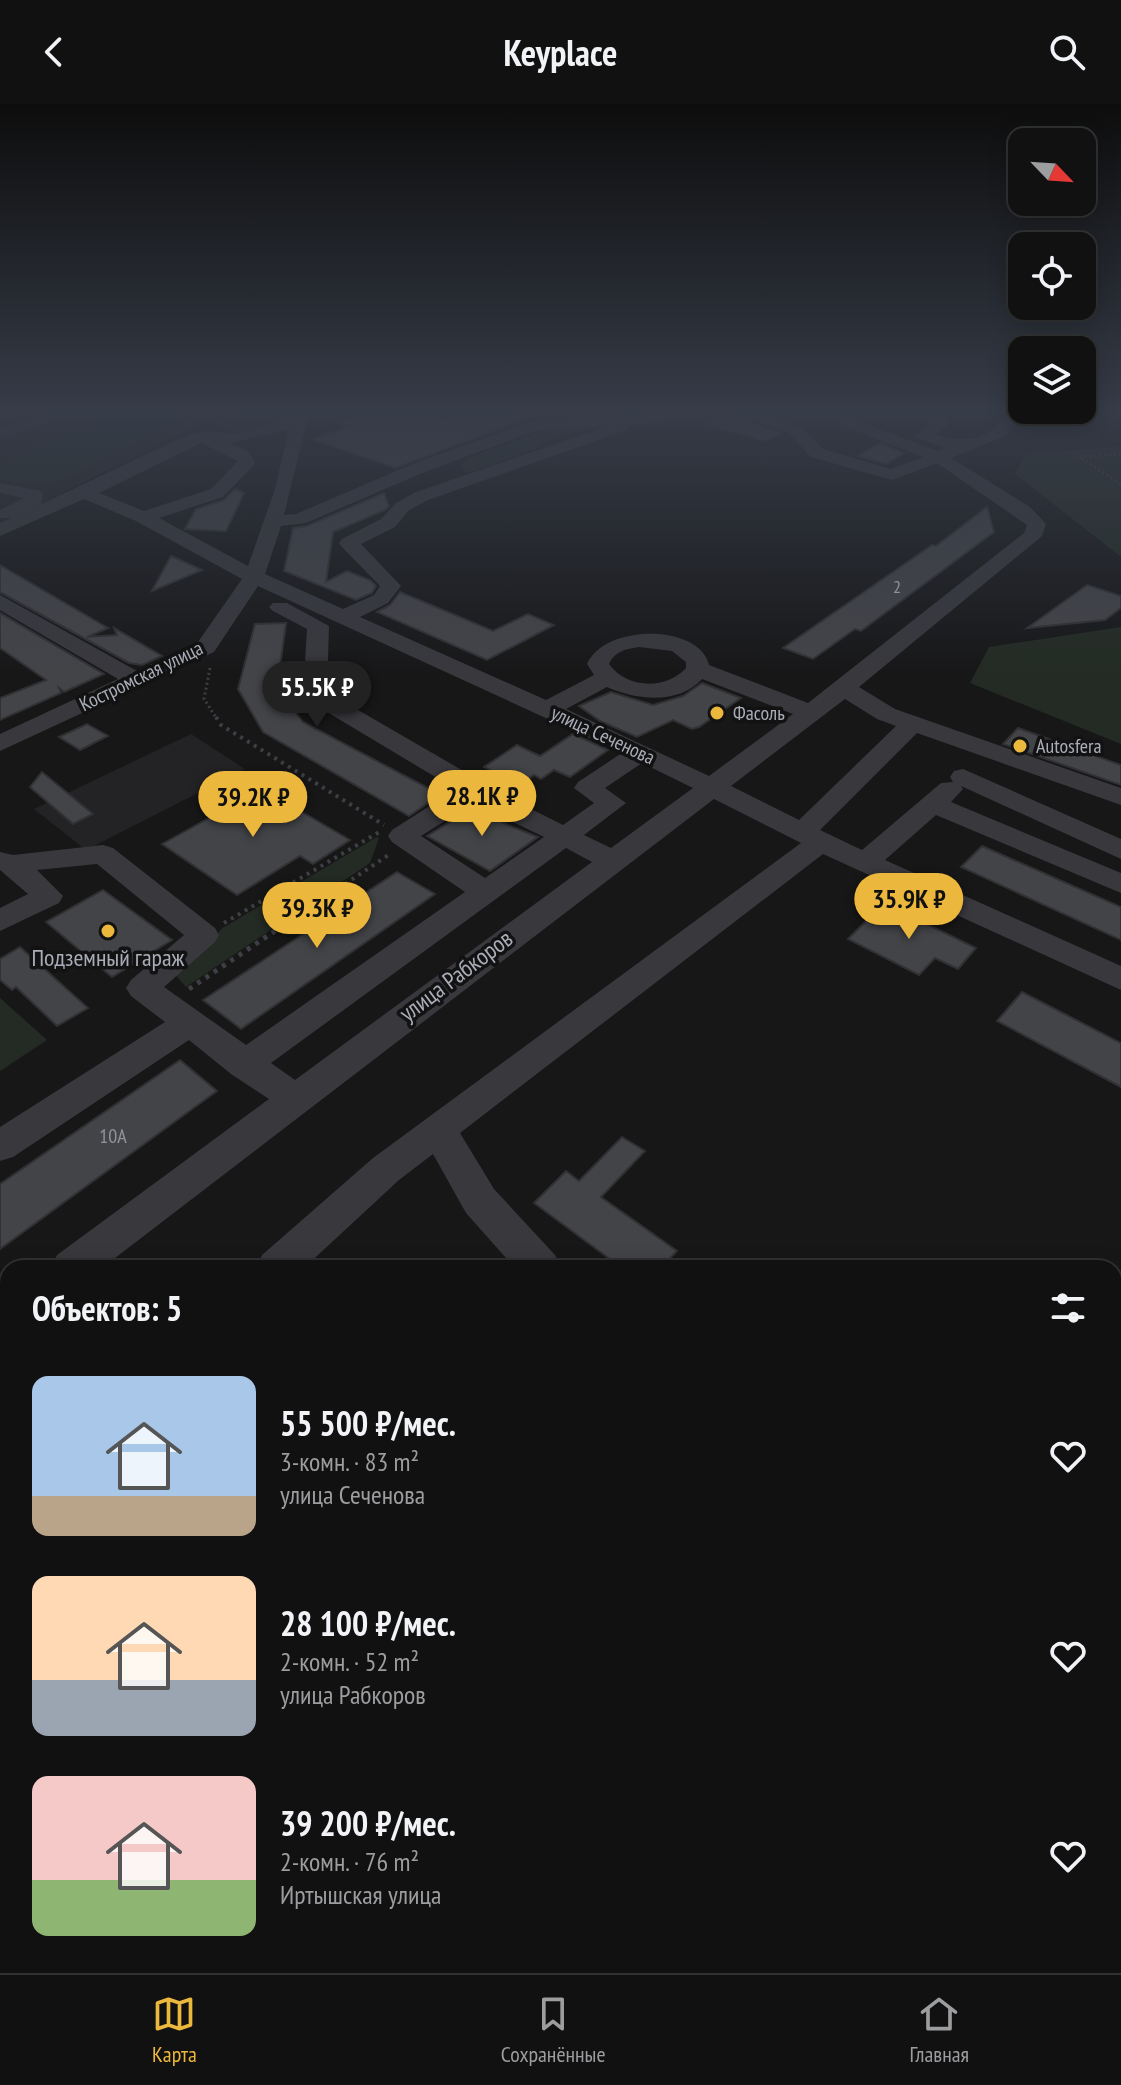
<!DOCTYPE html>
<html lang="ru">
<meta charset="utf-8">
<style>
:root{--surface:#111112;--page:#1e1f20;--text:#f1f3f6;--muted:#9c9d9f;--line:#303132;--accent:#ebb73c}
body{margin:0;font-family:"PT Sans Narrow",sans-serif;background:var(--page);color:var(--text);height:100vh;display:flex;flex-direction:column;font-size:30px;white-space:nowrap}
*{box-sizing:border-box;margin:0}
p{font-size:26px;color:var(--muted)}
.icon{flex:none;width:44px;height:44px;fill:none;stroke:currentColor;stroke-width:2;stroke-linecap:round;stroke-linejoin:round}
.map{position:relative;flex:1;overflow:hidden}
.drawer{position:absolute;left:0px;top:1156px;width:1122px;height:714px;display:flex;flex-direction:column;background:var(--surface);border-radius:24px 24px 0 0;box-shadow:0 4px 20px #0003,0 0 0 2px var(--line)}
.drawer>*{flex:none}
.needle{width:52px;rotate:115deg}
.fabs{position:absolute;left:1008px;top:24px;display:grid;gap:16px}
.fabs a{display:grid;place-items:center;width:88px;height:88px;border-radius:16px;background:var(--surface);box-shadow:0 4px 20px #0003,0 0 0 2px var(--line);font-size:40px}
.price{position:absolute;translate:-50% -68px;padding:0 18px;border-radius:28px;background:var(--accent);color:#111;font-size:26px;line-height:52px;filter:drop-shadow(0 2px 4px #0008)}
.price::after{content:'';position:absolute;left:50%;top:48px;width:24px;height:18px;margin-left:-12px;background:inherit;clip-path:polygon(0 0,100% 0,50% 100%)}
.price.current{background:#222;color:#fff}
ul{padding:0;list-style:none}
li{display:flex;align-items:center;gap:24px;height:200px;padding:0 32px}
li span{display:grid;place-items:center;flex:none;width:224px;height:160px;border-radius:16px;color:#555}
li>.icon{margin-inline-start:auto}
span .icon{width:96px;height:96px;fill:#fffc;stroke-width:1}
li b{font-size:34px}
h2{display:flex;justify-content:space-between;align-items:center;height:96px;padding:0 32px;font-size:34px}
header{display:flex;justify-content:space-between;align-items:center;height:104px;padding:0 32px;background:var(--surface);font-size:36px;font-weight:800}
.tabs{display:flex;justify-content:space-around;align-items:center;height:112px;border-top:2px solid var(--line);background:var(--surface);font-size:22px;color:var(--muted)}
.tabs a{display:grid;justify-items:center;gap:4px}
.tabs .current{color:var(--accent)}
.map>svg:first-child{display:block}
.built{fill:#232325}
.green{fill:#232b24}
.building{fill:#434448;stroke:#313134;stroke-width:2}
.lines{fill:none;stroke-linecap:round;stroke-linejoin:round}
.path-far2{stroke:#3e3f44;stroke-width:3;stroke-dasharray:2 3;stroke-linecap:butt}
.path-far1{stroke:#3e3f44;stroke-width:4;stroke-dasharray:3 5;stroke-linecap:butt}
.path{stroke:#3e3f44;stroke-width:5;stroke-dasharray:4 6;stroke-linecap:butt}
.minor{fill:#38383d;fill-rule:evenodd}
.poi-dot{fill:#ebb73c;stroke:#121213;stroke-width:3}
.labels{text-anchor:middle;stroke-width:7;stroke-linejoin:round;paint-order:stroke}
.far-number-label{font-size:18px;fill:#90939c}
.far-street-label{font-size:20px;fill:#a9adb8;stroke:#121213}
.far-poi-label{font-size:20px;fill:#a9adb8;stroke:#121213;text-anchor:start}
.number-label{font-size:20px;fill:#90939c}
.poi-label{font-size:24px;fill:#a9adb8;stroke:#121213}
.street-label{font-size:24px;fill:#a9adb8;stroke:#121213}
</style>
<header><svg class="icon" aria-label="back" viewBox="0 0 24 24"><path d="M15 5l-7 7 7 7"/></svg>Keyplace<svg class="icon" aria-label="search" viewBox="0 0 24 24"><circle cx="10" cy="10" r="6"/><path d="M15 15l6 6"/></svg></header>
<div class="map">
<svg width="1121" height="1869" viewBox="0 0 1121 1869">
<rect width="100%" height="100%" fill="#171718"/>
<g class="built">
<polygon points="87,308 168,308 200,320 0,420 0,333"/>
<polygon points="243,308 290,308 294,313 239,332 211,318"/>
<polygon points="191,630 245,665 86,746 34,705"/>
</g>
<g class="green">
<polygon points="120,308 160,309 175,314 177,318 70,373 41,380 0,377 0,357"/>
<polygon points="613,321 558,331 535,345 475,367 466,368 461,362 468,354 551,324"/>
<polygon points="1121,342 1121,453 1015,370 1026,350"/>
<polygon points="1121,523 1121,640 970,579 989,543"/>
<polygon points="377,733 379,734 370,759 186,883 172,867 215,834 221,825"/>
<polygon points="0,894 47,936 0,967"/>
</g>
<g class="building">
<polygon points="372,308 407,308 438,315 524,311 525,315 395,364 312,335 349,322 340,319"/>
<polygon points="728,311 781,329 765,337 706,321"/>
<polygon points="880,339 904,349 886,360 858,352"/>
<polygon points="235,385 244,389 226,427 185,425 196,405 224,396"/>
<polygon points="384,389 389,402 385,406 333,428 326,478 347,467 370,476 376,482 372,489 356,496 284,467 293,424 307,422"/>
<polygon points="987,403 994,428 861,527 855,525 813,555 783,544 932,441 936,442"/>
<polygon points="171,452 202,466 152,487"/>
<polygon points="0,461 108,524 87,533 117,531 114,524 162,552 142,561 129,559 0,488"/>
<polygon points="1087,481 1121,492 1121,504 1105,516 1027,524"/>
<polygon points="400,488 493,527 528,510 554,521 487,556 377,508 390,501"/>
<polygon points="0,509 104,570 64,588 59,584 61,589 0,616 0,594 46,576 0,544"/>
<polygon points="286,519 277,584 303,618 445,693 437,693 409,712 263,628 238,585 255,520"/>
<polygon points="702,579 741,594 699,623 692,625 673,616 637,633 600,617 579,602 611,588 653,601 683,592"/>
<polygon points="87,620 108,632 80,646 59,633"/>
<polygon points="1018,624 1121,661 1121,681 1003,640"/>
<polygon points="573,630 608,646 570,673 554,666 541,675 534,671 520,681 484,663 517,641 540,652"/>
<polygon points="42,668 93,710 73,720 30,683"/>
<polygon points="249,676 273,691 350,736 313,760 300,752 237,791 162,740 227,704 214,695"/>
<polygon points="464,699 508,721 538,733 490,767 427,732 461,711"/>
<polygon points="982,742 1121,803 1121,836 961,763"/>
<polygon points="397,768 435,790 241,925 203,896"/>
<polygon points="103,786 172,836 112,873 46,818"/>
<polygon points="884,799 976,844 958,865 935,854 919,871 848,835"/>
<polygon points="20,843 88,904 57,922 16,883 12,886 0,876 0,855"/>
<polygon points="1022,888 1121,939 1121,983 997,917"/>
<polygon points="180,956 217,987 0,1145 0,1080"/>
<polygon points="622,1033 645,1047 601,1093 677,1147 661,1164 622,1164 534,1099 566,1067 579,1077"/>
</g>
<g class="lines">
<g class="path-far2">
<polyline points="1121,350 1079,353 1121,380"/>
<polyline points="210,564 204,595 217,615"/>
</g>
<g class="path-far1">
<polyline points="216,613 221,621 384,721"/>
<polyline points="224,819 381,727"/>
<polyline points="272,829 390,750"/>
</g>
<polyline class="path" points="189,885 275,827"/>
<g class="minor">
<polygon points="56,308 81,308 0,334 0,324"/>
<path d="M 293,308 L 309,308 L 284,411 L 296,410 L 415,359 L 530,318 L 670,308 L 666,318 L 629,321 L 627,326 L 428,396 L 408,407 L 395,423 L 361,440 L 401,482 L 388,499 L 360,513 L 546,596 L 594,571 L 587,560 C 605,519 700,520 709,561 L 808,599 L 1024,429 L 1027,421 L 937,359 L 892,376 L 811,353 L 789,329 L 729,308 L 754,308 L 801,323 L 823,345 L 891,365 L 923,353 L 841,321 L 839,318 L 846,308 L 861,308 L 856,316 L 937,347 L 947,344 L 913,333 L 932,319 L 904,308 L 942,311 L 950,320 L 935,331 C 956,336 984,340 999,319 L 997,308 L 1013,308 L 1015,319 L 1007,331 L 951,354 L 1030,403 L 1046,420 L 1042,432 L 859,583 L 895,605 L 1121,684 L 1121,701 L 917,629 L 820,726 L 862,746 L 941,679 L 953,678 L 950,673 L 954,667 L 963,665 L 1121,735 L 1121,755 L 961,682 L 963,685 L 951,698 L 1121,769 L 1121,789 L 936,711 L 885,756 L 1121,862 L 1121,886 L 823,750 L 460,1029 L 494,1085 L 555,1151 L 561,1164 L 515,1164 L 466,1109 L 433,1050 L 399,1076 L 304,1164 L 256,1164 L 262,1151 L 373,1054 L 801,739 L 714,695 L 102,1164 L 51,1164 L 57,1151 L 269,995 L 231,970 L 189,936 L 13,1053 L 0,1057 L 0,1023 L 165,918 L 131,892 L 126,884 L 131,876 L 184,831 L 97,760 L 37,766 L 63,792 L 59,799 L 0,827 L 0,804 L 28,790 L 0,766 L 0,748 L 13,751 L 103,741 L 113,744 L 215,824 L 219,831 L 215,838 L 164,883 L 246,941 L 465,788 L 392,738 L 388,732 L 392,726 L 439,696 L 459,696 L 463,702 L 459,708 L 421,732 L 485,774 L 544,733 L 497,710 L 307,596 L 303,591 L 307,525 L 273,507 L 269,503 L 273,499 L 287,499 L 329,522 L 327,588 L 517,698 L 563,721 L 594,699 L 574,684 L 578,678 L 622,649 L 258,482 L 214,548 L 0,647 L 0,630 L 118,575 L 0,506 L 0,491 L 137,567 L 198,538 L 242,475 L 136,417 L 84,395 L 0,432 L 0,419 L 11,414 L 0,414 L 0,406 L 24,394 L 0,389 L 0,379 L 40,387 L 43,391 L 41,400 L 18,411 L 179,335 L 207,327 L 235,330 L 292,314 ZM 608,322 L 416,388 L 396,399 L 381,415 L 342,435 L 339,439 L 342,443 L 380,482 L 374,491 L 343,505 L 265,470 L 281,422 L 306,419 L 427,367 L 538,326 ZM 289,325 L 275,385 L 248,462 L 159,414 L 223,393 L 253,362 L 255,358 L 248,347 L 229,339 ZM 201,339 L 238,357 L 211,385 L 144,407 L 99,389 ZM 639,543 L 672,547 L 686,558 L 686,564 C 666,586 627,585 609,560 C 615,547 626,545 639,543 ZM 702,575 L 793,610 L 709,672 L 566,605 L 607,583 C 635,596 679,601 702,575 ZM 845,595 L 877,615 L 896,622 L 799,716 L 731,682 ZM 642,659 L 693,684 L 611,744 L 584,731 L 626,699 L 605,684 ZM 566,744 L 592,758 L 295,976 L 271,959 Z"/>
<polygon points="8,1193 8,1235 0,1238 0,1196"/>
<polygon points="8,1382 8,1435 0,1438 0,1385"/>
<polygon points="1114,1578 1121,1581 1121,1638 1114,1635"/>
<polygon points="154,1862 216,1862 214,1869 152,1869"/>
<polygon points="449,1862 511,1862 514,1869 452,1869"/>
</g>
</g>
<linearGradient id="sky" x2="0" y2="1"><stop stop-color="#0d0d0d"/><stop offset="0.54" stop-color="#363c48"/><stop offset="1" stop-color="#363c48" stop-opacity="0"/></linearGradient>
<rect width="1121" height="570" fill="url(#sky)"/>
<g class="poi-dot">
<circle cx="717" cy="609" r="8"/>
<circle cx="1020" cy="642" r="8"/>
<circle cx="108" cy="827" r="8"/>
</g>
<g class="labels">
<g class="far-number-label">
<text x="897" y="489">2</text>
</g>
<g class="far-street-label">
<text transform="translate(141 572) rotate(-26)" y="7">Костромская улица</text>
<text transform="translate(603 631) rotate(25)" y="7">улица Сеченова</text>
</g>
<g class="far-poi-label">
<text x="733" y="616">Фасоль</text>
<text x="1036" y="649">Autosfera</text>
</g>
<g class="number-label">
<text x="113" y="1039">10А</text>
</g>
<g class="poi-label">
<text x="108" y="862">Подземный гараж</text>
</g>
<g class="street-label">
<text transform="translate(456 872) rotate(-37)" y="8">улица Рабкоров</text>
</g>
</g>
</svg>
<div class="fabs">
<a><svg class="needle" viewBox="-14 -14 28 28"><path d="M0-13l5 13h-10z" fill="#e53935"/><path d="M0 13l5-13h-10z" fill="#9c9d9f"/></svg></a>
<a><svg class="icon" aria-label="locate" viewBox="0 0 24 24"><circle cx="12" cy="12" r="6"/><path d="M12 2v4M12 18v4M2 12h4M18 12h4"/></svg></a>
<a><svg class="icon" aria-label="layers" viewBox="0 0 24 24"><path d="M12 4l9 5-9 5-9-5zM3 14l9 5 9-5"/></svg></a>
</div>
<b class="price current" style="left:317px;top:625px">55.5K ₽</b>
<b class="price" style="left:482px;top:734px">28.1K ₽</b>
<b class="price" style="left:253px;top:735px">39.2K ₽</b>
<b class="price" style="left:909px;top:837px">35.9K ₽</b>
<b class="price" style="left:317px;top:846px">39.3K ₽</b>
<section class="drawer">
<h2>Объектов: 5<svg class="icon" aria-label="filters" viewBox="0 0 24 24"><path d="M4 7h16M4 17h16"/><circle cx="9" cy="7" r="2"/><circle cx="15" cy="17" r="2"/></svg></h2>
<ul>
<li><span style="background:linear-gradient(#a9c7e8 75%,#b9a48a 0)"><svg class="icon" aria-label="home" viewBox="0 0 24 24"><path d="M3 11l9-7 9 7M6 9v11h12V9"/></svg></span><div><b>55 500 ₽/мес.</b><p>3-комн. · 83 m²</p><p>улица Сеченова</p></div><svg class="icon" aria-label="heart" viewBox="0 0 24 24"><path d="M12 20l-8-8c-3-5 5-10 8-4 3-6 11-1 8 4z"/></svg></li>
<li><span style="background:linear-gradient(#ffd9b3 65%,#9aa5b1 0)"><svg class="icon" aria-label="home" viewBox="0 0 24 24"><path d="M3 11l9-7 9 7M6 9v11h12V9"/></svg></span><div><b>28 100 ₽/мес.</b><p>2-комн. · 52 m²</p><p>улица Рабкоров</p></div><svg class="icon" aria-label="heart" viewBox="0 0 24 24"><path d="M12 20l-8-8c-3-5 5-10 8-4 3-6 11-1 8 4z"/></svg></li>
<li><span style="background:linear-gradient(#f6c9c9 65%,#8fb573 0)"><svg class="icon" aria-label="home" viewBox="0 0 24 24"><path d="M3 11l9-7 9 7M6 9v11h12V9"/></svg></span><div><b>39 200 ₽/мес.</b><p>2-комн. · 76 m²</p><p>Иртышская улица</p></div><svg class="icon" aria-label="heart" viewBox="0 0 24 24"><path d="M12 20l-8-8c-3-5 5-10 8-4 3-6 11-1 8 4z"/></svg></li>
</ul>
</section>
</div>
<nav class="tabs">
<a class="current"><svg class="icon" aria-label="map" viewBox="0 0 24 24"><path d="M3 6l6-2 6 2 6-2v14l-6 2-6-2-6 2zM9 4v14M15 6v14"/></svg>Карта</a>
<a><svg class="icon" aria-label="saved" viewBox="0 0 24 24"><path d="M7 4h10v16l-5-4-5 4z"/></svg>Сохранённые</a>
<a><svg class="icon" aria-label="home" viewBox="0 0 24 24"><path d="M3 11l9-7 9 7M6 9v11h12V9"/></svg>Главная</a>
</nav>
